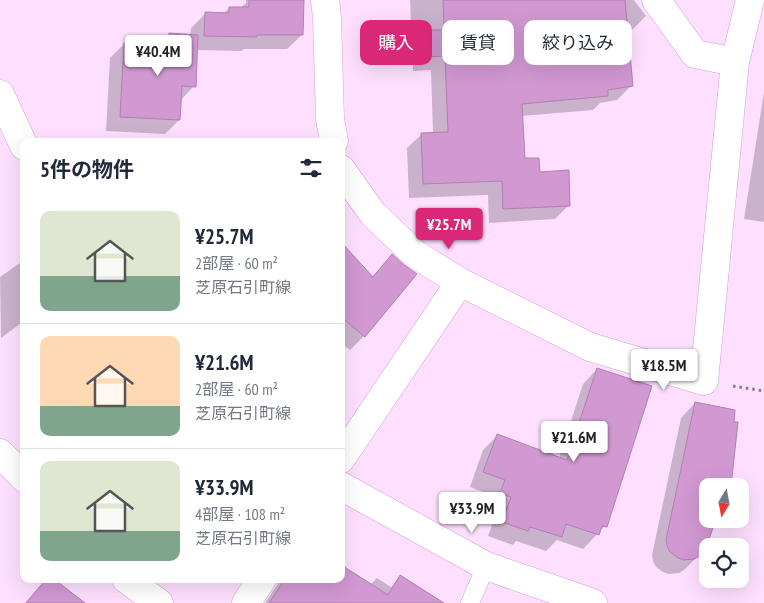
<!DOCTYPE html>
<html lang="ja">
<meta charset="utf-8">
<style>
:root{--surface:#fff;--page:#f6f6f7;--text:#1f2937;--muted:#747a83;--line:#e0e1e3;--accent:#db2777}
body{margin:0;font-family:"PT Sans Narrow","Noto Sans JP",sans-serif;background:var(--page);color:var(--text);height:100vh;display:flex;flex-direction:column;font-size:19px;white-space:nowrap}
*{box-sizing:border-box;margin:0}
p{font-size:16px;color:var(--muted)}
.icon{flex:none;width:28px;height:28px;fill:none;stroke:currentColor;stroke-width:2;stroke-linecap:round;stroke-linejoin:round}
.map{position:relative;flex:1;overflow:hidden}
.panel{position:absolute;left:20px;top:138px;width:325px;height:445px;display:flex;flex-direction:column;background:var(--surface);border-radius:10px;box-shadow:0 5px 20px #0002}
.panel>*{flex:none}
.hud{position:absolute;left:360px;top:20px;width:329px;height:45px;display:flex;gap:10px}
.needle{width:32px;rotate:190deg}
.tools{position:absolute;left:699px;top:478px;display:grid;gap:10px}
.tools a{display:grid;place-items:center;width:50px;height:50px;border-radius:10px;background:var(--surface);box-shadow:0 5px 20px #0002;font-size:25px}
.price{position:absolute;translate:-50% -42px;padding:0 11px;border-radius:5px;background:#fff;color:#222;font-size:16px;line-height:32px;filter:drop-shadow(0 1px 2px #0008)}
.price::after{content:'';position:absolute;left:50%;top:30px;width:15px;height:11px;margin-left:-8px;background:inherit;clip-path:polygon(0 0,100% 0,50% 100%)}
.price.on{background:var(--accent);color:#fff}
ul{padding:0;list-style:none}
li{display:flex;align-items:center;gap:15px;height:125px;padding:0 20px}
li+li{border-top:1px solid var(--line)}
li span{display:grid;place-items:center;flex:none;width:140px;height:100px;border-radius:10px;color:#555}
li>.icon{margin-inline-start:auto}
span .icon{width:60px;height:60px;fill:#fffc;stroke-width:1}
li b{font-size:21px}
h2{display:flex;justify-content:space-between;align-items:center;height:60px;padding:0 20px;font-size:21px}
.chip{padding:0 18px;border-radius:10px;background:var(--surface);box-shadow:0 5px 20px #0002;font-size:18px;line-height:45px}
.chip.on{background:var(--accent);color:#fff}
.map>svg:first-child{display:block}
.shadow{fill:#0003}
.building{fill:#d198d2;stroke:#af80b0}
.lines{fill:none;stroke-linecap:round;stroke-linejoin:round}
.service-casing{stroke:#d1a0d2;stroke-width:19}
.minor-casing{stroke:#d1a0d2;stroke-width:29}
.secondary-casing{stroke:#d1a0d2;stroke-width:29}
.path{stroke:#8e768e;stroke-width:3;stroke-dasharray:2.5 4;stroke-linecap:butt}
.service{stroke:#fff;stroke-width:18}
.minor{stroke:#fff;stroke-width:28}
.secondary{stroke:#fff;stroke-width:28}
</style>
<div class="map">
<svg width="764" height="603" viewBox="0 0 764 603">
<rect width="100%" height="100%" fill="#fedfff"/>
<g class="shadow">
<polygon points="246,0 303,0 302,35 287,49 244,49 241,51 196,50 194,86 180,101 179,120 165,134 106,131 110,58 124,44 158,45 169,34 190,36 191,28 205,14 223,14 229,8 240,8 246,3"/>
<polygon points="410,0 634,0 646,16 632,30 627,31 632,85 617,100 600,103 593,110 522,116 523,160 538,173 569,205 555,219 489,223 488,195 409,198 407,148 422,134 433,133 431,70 413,71"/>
<polygon points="764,92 764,222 744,219"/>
<polygon points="341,244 372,277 392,255 364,336 350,350 341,343"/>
<polygon points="24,260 24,321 1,338 0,277"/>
<polygon points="597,369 605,526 583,549 557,540 546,551 516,541 513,545 488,536 497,511 487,507 491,495 470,487 483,450 497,436 559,458 583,384"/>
<polygon points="695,403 733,423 736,423 730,486 708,486 708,519 720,519 712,527 699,555 684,570 679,573 669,574 663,572 656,567 653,561 652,555 681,418"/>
<polygon points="401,577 442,603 265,603 281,579 328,579 331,580 332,579 362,579 363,578 371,584 377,578 391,587"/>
<polygon points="47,579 52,579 70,593 79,603 25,603"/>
</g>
<g class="building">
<polygon points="249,0 304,0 303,35 257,35 257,37 204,36 205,12 229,13 229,7 249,7"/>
<polygon points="443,0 625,0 633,86 608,90 608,96 522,104 525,158 539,158 540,172 569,170 570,206 503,209 502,181 423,184 421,133 448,132 445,56 427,57 426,30 444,30"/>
<polygon points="169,33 198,35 196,87 182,86 180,120 120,117 124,43 168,45"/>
<polygon points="341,242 373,277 392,254 404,265 417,274 365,337 341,317"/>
<polygon points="597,368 652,386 607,527 602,526 599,535 566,524 562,537 530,527 528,531 502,522 511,497 500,493 505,480 483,472 497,434 567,460"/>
<polygon points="695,402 735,410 734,422 738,422 731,486 708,486 708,519 716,519 705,551 700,556 694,559 684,560 678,558 670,552 667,546 666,540"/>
<polygon points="343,566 388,595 400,575 444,603 269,603 285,579 341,579 341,569"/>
<polygon points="46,579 54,579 85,603 26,603"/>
</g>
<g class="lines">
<g class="service-casing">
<polyline id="service" points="470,603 486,566"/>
</g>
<g class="minor-casing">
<g id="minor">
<polyline points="325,0 327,17 330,119 334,141"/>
<polyline points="656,0 695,54 735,62"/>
<polyline points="341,169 373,214 415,254 460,282 590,347 704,381 735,62 750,0"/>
<polyline points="0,453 24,478"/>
<polyline points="341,459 460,282"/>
<polyline points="126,579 159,603"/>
<polyline points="246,603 262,579"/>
</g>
</g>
<g class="secondary-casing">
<g id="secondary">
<polyline points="0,94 24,146"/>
<polyline points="341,486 486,566 593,603"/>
</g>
</g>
<polyline class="path" points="733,386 764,391"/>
<use href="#service" class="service"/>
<use href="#minor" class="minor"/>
<use href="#secondary" class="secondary"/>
</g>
</svg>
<div class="tools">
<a><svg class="needle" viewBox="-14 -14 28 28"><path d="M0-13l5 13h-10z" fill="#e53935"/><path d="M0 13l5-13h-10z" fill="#747a83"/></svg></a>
<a><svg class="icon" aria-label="locate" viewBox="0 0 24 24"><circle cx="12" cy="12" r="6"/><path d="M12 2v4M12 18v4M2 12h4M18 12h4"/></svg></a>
</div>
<b class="price" style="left:158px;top:77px">¥40.4M</b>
<b class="price on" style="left:449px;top:250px">¥25.7M</b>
<b class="price" style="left:664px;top:391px">¥18.5M</b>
<b class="price" style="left:574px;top:463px">¥21.6M</b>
<b class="price" style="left:472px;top:534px">¥33.9M</b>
<div class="hud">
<a class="chip on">購入</a>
<a class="chip">賃貸</a>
<a class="chip">絞り込み</a>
</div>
<section class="panel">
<h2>5件の物件<svg class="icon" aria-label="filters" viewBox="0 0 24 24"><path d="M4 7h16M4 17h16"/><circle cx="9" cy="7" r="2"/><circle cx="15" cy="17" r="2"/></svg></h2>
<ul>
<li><span style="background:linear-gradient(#dfe7d0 65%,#7fa58c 0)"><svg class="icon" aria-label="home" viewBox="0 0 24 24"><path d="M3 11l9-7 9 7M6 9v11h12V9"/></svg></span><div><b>¥25.7M</b><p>2部屋 · 60 m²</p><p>芝原石引町線</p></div></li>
<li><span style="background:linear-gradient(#ffd9b3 70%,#7fa58c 0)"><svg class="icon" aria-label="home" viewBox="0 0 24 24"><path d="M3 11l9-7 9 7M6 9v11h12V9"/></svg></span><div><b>¥21.6M</b><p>2部屋 · 60 m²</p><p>芝原石引町線</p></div></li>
<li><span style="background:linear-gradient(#dfe7d0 70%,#7fa58c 0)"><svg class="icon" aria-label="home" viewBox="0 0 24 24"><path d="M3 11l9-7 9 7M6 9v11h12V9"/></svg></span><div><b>¥33.9M</b><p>4部屋 · 108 m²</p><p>芝原石引町線</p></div></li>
</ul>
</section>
</div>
